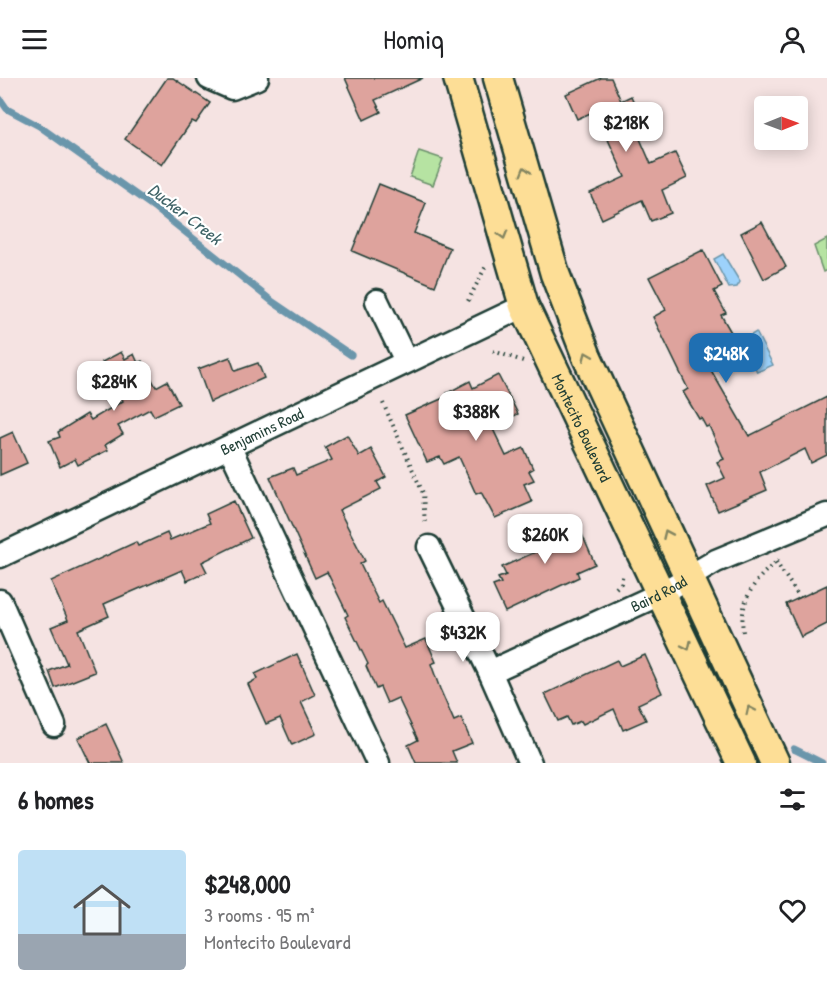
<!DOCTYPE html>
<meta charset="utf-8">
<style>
:root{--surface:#fff;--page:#f2f2f2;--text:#202124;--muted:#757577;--line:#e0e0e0;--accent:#1f6fb2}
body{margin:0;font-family:"Patrick Hand",sans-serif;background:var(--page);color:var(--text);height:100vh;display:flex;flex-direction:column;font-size:22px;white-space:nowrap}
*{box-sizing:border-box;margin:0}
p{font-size:20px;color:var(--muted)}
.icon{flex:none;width:33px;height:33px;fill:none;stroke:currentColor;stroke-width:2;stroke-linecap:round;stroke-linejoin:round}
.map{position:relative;height:685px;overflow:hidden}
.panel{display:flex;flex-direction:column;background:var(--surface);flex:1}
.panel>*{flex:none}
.needle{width:39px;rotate:89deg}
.buttons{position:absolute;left:754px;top:18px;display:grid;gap:12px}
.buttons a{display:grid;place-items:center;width:54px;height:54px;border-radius:6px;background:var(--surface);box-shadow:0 3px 15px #0003;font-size:30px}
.price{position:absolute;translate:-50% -51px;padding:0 14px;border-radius:12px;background:#fff;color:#222;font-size:20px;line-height:39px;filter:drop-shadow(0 2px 3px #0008)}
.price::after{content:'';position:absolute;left:50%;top:36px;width:18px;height:14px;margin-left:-9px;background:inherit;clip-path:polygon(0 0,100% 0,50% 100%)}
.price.current{background:var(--accent);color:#fff}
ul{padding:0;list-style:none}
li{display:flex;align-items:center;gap:18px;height:150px;padding:0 18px}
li+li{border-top:2px solid var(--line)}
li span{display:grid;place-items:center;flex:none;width:168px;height:120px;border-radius:6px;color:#555}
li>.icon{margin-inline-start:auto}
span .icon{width:72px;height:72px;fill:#fffc;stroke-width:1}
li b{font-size:26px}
h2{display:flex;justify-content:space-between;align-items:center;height:72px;padding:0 18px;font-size:26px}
header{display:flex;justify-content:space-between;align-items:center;height:78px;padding:0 18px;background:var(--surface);font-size:27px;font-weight:600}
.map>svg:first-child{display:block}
.green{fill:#b6e3a2;stroke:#6a906b;stroke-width:1.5}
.water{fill:#9dd2fb;stroke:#6b96ab;stroke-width:1.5}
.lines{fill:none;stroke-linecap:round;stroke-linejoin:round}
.stream{stroke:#6b96ab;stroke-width:7}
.building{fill:#dea39d;stroke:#1f3d34;stroke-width:1.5}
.minor-casing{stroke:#1f3d34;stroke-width:27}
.major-casing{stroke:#1f3d34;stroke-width:33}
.path{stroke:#1f3d34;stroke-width:4;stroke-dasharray:1.5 4.5;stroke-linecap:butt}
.minor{stroke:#fff;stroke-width:22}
.major{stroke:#fdde96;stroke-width:28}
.oneway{stroke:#838560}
.labels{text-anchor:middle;stroke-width:4.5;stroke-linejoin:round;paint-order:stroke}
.street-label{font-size:16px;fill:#1f3d34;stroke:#fff}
.water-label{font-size:18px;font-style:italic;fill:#3e6266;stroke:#fff}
</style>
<header><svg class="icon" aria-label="menu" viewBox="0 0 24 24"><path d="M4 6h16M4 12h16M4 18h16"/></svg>Homiq<svg class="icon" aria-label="person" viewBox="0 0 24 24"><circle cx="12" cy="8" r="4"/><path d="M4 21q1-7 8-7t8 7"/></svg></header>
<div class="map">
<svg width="827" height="685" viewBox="0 0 827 685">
<rect width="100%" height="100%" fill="#f5e3e2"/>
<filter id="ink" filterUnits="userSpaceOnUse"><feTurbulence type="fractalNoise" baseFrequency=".0167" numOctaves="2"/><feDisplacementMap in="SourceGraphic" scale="12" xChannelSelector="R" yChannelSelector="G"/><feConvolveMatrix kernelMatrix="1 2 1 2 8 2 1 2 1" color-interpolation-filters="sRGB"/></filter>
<g filter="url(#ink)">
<g class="green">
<polygon points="419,73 443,81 433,107 410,99"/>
<polygon points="827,161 827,192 823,194 814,168"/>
</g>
<g class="water">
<polygon points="723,176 740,204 737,209 729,210 714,181"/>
<polygon points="756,254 773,287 757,294 743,262"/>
</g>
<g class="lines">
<g class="stream">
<polyline points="0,21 7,31 39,48 155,130 273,224 351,277"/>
<polyline points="794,671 822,685"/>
</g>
</g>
<g class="building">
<polygon points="167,0 173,0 210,25 196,45 192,43 162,87 125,61"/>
<polygon points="345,0 423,0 375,22 381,34 364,42"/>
<polygon points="601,0 611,0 621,23 631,18 639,36 631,40 651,86 675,75 687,100 662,112 671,135 651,143 642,122 602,141 590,115 625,99 595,33 577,41 566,16"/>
<polygon points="379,106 426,125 414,155 450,170 435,208 352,173"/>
<polygon points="762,144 786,189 764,201 741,155"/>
<polygon points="703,172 722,209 714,213 726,235 721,237 739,268 708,287 749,358 827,319 827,377 811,385 805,371 760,394 767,412 718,433 707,408 725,400 717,384 724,381 709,348 706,349 701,340 699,341 683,314 688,311 653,239 666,232 649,199"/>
<polygon points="121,274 125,281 134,276 138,285 142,283 156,309 167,303 179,326 154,338 150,331 118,348 123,356 105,367 108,372 78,387 75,381 60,389 49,363 60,359 58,354 87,336 91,342 123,323 102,284"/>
<polygon points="230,279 235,293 258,285 264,300 210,324 198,291"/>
<polygon points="498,297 518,336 492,349 506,378 524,370 533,391 529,393 534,402 524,406 532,424 495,440 481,414 476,416 459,379 444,386 440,379 427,384 405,337 448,318 447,315 470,303 473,310"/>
<polygon points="13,354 27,385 0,397 0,360"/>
<polygon points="347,357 359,378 371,371 386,399 377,404 381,411 339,432 365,483 360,486 379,525 382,523 405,570 426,561 436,584 431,586 440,611 454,643 461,640 472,665 452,673 457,685 416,685 408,667 418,662 398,620 387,625 380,609 376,611 366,588 368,586 345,539 348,537 327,494 315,500 270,399 293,390 296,397 332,382 325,369"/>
<polygon points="234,423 251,460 202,484 207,494 187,503 182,492 104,526 109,538 78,552 95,594 55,610 49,593 67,586 51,549 68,542 51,503 136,464 138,468 167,455 170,462 210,445 206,436"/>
<polygon points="557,438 563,451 577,445 595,486 577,494 579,499 505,534 493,508 501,505 498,500 506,497 502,489 540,472 530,451"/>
<polygon points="827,507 827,546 801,559 786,526"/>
<polygon points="297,576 315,617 301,624 316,656 292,667 280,640 266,646 248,606 257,601 255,596"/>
<polygon points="645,577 662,615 638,626 646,642 623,652 614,631 583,646 581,643 571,647 567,639 558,643 545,616 617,582 620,588"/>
<polygon points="106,646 124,685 90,685 78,660"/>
</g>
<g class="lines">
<g class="minor-casing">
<g id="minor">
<polyline points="209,0 232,10 257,0"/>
<polyline points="377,223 406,283"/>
<polyline points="230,370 378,685"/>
<polyline points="429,469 490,594 530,685"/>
<path id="s1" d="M 0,478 L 524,228"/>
<polyline points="0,523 54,647"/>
<path id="s2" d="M 490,594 L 662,515 L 716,483 L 827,437"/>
</g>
</g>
<g class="major-casing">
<g id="major">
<path id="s3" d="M 458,0 L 524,228 L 741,685"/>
<polyline points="498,0 555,196 587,279 775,685"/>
</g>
</g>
<g class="path">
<polyline points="468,223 487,186"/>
<polyline points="493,273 523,283"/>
<polyline points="383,325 423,415 425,448"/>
<polyline points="776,484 800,520"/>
<polyline points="616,510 621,505 623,495"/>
<path d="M 743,554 C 739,522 755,500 779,482"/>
</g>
<use href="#minor" class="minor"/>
<use href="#major" class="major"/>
</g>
<defs><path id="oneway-chevron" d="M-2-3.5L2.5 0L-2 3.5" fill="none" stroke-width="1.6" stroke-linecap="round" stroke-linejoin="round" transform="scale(1.5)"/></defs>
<g class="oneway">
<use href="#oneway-chevron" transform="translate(525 93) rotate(-106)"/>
<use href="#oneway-chevron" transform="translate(503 157) rotate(74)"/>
<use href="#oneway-chevron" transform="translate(587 278) rotate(-113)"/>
<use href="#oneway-chevron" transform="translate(667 456) rotate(-114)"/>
<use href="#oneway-chevron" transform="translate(687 568) rotate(65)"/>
<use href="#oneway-chevron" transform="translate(750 632) rotate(-115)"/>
</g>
</g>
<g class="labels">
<g class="street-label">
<text dy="6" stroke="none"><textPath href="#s3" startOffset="372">Montecito Boulevard</textPath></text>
<text dy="6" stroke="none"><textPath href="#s1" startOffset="290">Benjamins Road</textPath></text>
<text dy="6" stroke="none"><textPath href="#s2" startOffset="186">Baird Road</textPath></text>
</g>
<g class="water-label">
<text transform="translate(185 136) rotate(38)" y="6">Ducker Creek</text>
</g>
</g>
</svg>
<div class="buttons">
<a><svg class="needle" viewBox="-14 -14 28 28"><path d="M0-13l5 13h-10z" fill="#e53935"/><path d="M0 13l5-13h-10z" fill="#757577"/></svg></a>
</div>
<b class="price" style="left:626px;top:75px">$218K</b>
<b class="price current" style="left:726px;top:306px">$248K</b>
<b class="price" style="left:114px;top:334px">$284K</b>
<b class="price" style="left:476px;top:364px">$388K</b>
<b class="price" style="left:545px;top:487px">$260K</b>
<b class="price" style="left:463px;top:585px">$432K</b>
</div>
<section class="panel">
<h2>6 homes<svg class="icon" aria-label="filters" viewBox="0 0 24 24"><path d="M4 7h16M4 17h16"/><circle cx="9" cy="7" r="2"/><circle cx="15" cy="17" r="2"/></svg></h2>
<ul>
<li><span style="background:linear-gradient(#bfe0f5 70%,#9aa5b1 0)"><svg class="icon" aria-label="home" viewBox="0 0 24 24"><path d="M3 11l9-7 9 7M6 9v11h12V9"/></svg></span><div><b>$248,000</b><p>3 rooms · 95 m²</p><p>Montecito Boulevard</p></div><svg class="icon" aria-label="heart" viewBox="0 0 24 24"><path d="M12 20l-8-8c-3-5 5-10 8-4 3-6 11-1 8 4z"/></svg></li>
</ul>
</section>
